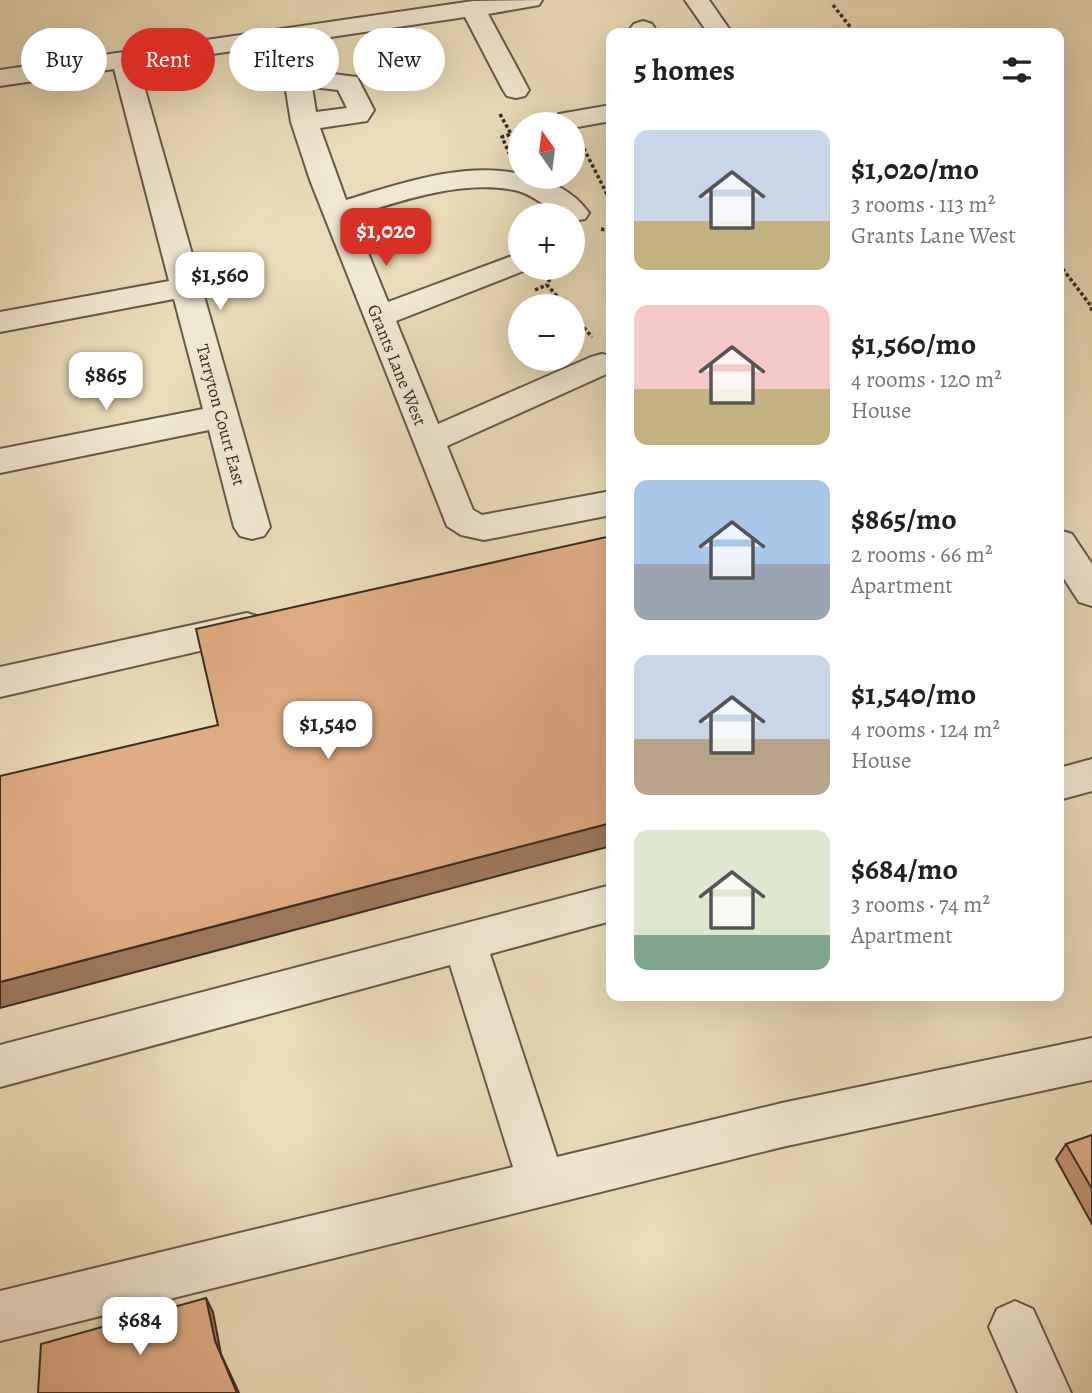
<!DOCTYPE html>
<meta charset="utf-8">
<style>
:root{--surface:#fff;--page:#f6f6f6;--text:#222;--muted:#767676;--accent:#d93025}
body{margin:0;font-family:Alegreya,serif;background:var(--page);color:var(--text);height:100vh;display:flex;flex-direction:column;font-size:26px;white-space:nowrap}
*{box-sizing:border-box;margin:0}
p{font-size:23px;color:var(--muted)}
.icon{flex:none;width:38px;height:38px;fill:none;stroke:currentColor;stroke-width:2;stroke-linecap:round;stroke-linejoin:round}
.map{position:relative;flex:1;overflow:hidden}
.drawer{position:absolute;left:606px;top:28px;width:458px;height:973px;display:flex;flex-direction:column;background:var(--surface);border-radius:14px;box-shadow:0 7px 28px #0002}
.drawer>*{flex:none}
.hud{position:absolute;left:21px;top:28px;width:480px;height:63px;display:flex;gap:14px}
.needle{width:46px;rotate:346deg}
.fabs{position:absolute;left:508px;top:112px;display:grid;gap:14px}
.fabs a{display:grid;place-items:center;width:77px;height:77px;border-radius:50%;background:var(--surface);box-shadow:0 7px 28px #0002;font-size:35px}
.price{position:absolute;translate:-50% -60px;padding:0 16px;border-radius:14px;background:#fff;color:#222;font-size:23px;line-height:46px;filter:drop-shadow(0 2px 4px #0008)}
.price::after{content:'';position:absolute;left:50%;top:42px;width:21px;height:16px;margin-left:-10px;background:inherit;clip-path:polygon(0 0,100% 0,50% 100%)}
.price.active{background:var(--accent);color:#fff}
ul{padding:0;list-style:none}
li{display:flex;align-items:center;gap:21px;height:175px;padding:0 28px}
li span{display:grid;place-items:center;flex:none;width:196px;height:140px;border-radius:14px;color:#555}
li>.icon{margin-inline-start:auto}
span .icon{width:84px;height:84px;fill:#fffc;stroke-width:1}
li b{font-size:30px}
h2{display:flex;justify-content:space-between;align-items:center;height:84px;padding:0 28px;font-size:30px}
.chip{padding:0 24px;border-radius:32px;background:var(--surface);box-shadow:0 7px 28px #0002;font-size:24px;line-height:63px}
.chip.active{background:var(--accent);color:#fff}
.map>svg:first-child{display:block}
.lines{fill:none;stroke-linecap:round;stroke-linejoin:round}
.minor-casing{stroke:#66594a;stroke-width:4}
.path{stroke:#3a2d25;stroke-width:3.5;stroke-dasharray:3.5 2.5;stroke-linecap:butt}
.minor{fill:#f1e8d1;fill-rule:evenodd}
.wall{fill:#c29572;stroke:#3a2d25;stroke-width:2}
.shaded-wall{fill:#9e795c;stroke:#3a2d25;stroke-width:2}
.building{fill:#e1ad84;stroke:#3a2d25;stroke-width:2}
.labels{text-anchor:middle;stroke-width:5;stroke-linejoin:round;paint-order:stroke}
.far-street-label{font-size:18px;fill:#3a2d25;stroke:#f1e8d1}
</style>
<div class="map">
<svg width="1092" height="1393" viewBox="0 0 1092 1393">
<rect width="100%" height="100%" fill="#eadcb8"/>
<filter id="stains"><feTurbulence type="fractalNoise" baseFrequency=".00286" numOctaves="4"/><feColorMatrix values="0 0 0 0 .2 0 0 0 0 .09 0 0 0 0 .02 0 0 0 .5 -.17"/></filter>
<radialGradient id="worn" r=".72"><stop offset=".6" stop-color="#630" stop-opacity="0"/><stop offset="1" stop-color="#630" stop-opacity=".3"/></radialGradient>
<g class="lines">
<g class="minor-casing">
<g id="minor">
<path d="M 542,0 L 539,5 L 488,14 L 529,90 L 525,96 L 516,98 L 507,96 L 503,90 L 465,17 L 297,42 L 308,71 L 357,77 L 374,110 L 367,121 L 320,128 L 346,200 C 399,184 464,161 520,174 L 520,177 C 546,177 574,191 589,213 L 585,219 L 572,221 L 572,215 C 551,215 536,194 514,190 C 461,180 403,200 353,216 L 388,302 L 520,253 L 520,268 L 531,268 L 396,321 L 438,424 L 591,357 L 602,354 L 611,356 L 611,372 L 447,446 L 473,510 L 482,515 L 611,491 L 611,515 L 484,540 L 461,535 L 447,526 L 310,180 L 291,122 L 284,78 L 273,45 L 138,65 L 270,527 L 264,536 L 252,539 L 240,536 L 234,527 L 209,430 L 0,473 L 0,449 L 203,409 L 174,299 L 0,332 L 0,312 L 169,281 L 114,69 L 0,86 L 0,70 L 473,1 ZM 312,87 L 338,90 L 347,108 L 316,112 Z"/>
<polygon points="685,0 709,0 732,33 708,33"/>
<polygon points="643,21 652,24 658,33 633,33 630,29 634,24"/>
<polygon points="611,105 611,121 572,128 572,124 558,124 556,120 559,114"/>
<polygon points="1059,530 1072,534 1092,564 1092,606 1079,602 1059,571"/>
<polygon points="247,613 260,617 266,627 260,637 0,697 0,667"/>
<polygon points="1092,759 1092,791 1059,800 1059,768"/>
<polygon points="611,885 611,921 490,954 557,1157 782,1103 1092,1038 1092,1080 782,1147 0,1341 0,1291 513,1167 450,965 0,1087 0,1045"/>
<polygon points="1015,1301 1033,1309 1071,1393 1018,1393 989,1327 997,1309"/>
</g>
</g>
<g class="path">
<polyline points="833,5 855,33"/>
<polyline points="500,114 511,134 502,137 510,155"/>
<polyline points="581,143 611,202"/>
<polyline points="601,229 611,231"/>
<polyline points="1059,264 1091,306 1092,313"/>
<polyline points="555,268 547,285 566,306"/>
<polyline points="535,290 547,285"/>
<polyline points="572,314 592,337"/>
</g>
<use href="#minor" class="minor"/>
</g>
<polygon class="wall" points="1092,1135 1092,1224 1056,1159 1066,1144"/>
<g class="shaded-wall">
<polygon points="611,823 611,846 0,1008 0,982"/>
<polygon points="206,1298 213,1312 221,1354 239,1393 237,1393 215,1341"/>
</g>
<g class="building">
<polygon points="611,536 611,823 0,982 0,776 218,725 196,629"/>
<polygon points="1092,1135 1092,1189 1066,1144"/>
<polygon points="206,1298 215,1341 237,1393 38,1393 41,1344"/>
</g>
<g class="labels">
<g class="far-street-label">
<text transform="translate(397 365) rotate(68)" y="6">Grants Lane West</text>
<text transform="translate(221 415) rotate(75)" y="6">Tarryton Court East</text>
</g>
</g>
<rect width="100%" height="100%" filter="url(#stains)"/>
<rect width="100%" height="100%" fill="url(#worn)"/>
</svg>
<div class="fabs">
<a><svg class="needle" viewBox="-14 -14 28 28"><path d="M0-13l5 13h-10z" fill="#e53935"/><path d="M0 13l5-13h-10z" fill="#767676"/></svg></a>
<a>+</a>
<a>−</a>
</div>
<b class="price active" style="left:386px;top:268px">$1,020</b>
<b class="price" style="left:220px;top:312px">$1,560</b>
<b class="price" style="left:106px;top:412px">$865</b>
<b class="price" style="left:328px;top:761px">$1,540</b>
<b class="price" style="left:140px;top:1357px">$684</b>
<div class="hud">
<a class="chip">Buy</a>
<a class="chip active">Rent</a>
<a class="chip">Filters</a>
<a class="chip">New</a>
</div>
<section class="drawer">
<h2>5 homes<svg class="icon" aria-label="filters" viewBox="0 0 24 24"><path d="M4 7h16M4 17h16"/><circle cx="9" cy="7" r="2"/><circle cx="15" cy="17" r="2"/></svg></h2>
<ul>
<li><span style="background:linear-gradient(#c9d6e8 65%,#c2b280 0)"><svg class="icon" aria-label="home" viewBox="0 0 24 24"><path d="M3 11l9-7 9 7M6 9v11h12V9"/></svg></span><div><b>$1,020/mo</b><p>3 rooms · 113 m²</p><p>Grants Lane West</p></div></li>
<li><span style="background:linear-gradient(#f6c9c9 60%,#c2b280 0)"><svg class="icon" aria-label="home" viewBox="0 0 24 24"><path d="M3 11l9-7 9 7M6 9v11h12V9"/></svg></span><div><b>$1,560/mo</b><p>4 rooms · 120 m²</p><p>House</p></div></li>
<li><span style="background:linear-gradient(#a9c7e8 60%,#9aa5b1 0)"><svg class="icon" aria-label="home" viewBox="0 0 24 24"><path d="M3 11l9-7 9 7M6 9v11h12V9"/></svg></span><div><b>$865/mo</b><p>2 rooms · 66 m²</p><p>Apartment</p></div></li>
<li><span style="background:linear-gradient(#c9d6e8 60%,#b9a48a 0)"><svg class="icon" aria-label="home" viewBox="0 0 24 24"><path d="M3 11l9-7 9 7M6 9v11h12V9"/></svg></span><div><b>$1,540/mo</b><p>4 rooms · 124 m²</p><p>House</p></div></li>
<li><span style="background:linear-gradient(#dfe7d0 75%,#7fa58c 0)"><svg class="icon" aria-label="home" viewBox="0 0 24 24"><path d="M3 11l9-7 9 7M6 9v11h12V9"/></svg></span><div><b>$684/mo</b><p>3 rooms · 74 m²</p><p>Apartment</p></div></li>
</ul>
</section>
</div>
